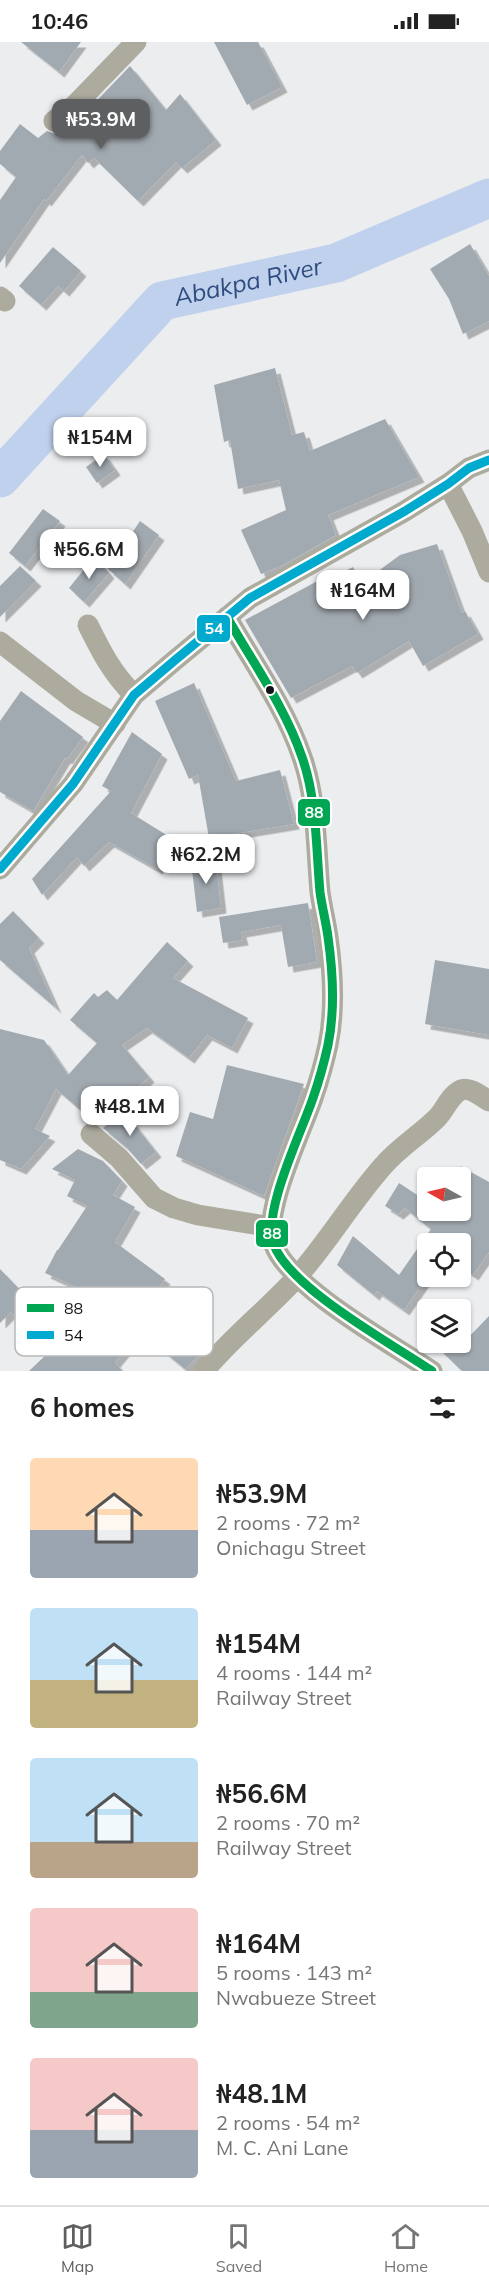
<!DOCTYPE html>
<meta charset="utf-8">
<style>
:root{--surface:#fff;--page:#f2f2f2;--text:#222;--muted:#767676;--line:#e0e0e0;--accent:#5d5f60}
body{margin:0;font-family:Mulish,sans-serif;background:var(--page);color:var(--text);height:100vh;display:flex;flex-direction:column;font-size:22px;white-space:nowrap}
*{box-sizing:border-box;margin:0}
p{font-size:20px;color:var(--muted)}
.icon{flex:none;width:33px;height:33px;fill:none;stroke:currentColor;stroke-width:2;stroke-linecap:round;stroke-linejoin:round}
.map{position:relative;height:1329px;overflow:hidden}
.details{display:flex;flex-direction:column;background:var(--surface);flex:1}
.details>*{flex:none}
.needle{width:39px;rotate:278deg}
.controls{position:absolute;left:417px;top:1125px;display:grid;gap:12px}
.controls a{display:grid;place-items:center;width:54px;height:54px;border-radius:6px;background:var(--surface);box-shadow:0 2px 4px #0004;font-size:30px}
.price{position:absolute;translate:-50% -51px;padding:0 14px;border-radius:12px;background:#fff;color:#222;font-size:20px;line-height:39px;filter:drop-shadow(0 2px 3px #0008)}
.price::after{content:'';position:absolute;left:50%;top:36px;width:18px;height:14px;margin-left:-9px;background:inherit;clip-path:polygon(0 0,100% 0,50% 100%)}
.price.active{background:var(--accent);color:#fff}
ul{padding:0;list-style:none}
li{display:flex;align-items:center;gap:18px;height:150px;padding:0 30px}
li span{display:grid;place-items:center;flex:none;width:168px;height:120px;border-radius:6px;color:#555}
li>.icon{margin-inline-start:auto}
span .icon{width:72px;height:72px;fill:#fffc;stroke-width:1}
li b{font-size:26px}
h2{display:flex;justify-content:space-between;align-items:center;height:72px;padding:0 30px;font-size:26px}
.status{display:flex;justify-content:space-between;align-items:center;height:42px;padding:0 30px;background:var(--surface);direction:ltr}
.status svg{height:16px;fill:currentColor}
.dock{display:flex;justify-content:space-around;align-items:center;height:84px;border-top:2px solid var(--line);background:var(--surface);font-size:16px;color:var(--muted)}
.dock a{display:grid;justify-items:center;gap:3px}
.dock .active{color:var(--accent)}
.map>svg:first-child{display:block}
.lines{fill:none;stroke-linecap:round;stroke-linejoin:round}
.river{stroke:#c0d1ed;stroke-width:39}
.building{fill:#a2aab1;filter:url(#shadow)}
.minor{stroke:#adaa9e;stroke-width:21}
.bus-1-casing{stroke:#fff;stroke-width:14}
.bus-2-casing{stroke:#fff;stroke-width:14}
.bus-1{stroke:#00a651;stroke-width:9}
.bus-2{stroke:#00a9ce;stroke-width:9}
.bus-dot{fill:#111213;stroke:#fff;stroke-width:2}
.labels{text-anchor:middle;stroke-width:6;stroke-linejoin:round;paint-order:stroke}
.water-label{font-size:24px;font-style:italic;fill:#2f4c7e;stroke:#fff}
.key{fill:#fff;stroke:#b8b8b8;stroke-width:1.5}
.key-label{font-size:16px;fill:#111213}
.line-badge{stroke:#fff;stroke-width:2}
.badge-label{font-size:16px;text-anchor:middle;font-weight:bold;fill:#fff}
</style>
<div class="status"><b>10:46</b><svg viewBox="0 0 49 12"><path d="M0 12V9h3v3zM5 12V6h3v6zM10 12V3h3v9zM15 12V0h3v12zM26 1h20v11H26zM47 4h2v5h-2z"/></svg></div>
<div class="map">
<svg width="489" height="1329" viewBox="0 0 489 1329">
<defs>
<filter id="shadow"><feDropShadow dx="5.5" dy="5.5" stdDeviation="0" flood-color="#0004"/></filter>
</defs>
<rect width="100%" height="100%" fill="#ebedef"/>
<g class="lines">
<path class="river" id="s1" d="M 0,436 L 162,259 L 336,221 L 489,156"/>
</g>
<g class="building">
<polygon points="21,0 81,0 59,30"/>
<polygon points="214,0 258,0 282,45 247,63"/>
<polygon points="130,24 166,68 180,52 216,98 182,126 176,120 138,159 94,116 88,121 82,113 46,159 44,157 0,221 0,158 16,135 0,122 0,109 20,82 38,96 47,89 55,92 62,89 83,73"/>
<polygon points="470,202 489,234 489,279 463,292 449,257 430,227"/>
<polygon points="53,205 81,229 64,249 58,244 41,263 19,244"/>
<polygon points="275,326 292,393 304,390 310,409 385,377 419,435 328,473 336,493 283,523 261,532 241,488 286,468 279,438 238,447 230,398 224,400 214,343"/>
<polygon points="104,412 115,428 97,441 86,425"/>
<polygon points="43,467 60,479 25,524 9,511"/>
<polygon points="140,479 159,493 125,542 108,527"/>
<polygon points="437,502 462,571 465,569 478,592 423,624 409,599 357,631 352,624 291,656 245,578 323,536 325,539 353,525 362,541 400,513"/>
<polygon points="94,515 109,531 84,560 69,546"/>
<polygon points="20,524 36,539 0,575 0,544"/>
<polygon points="194,641 236,739 280,728 294,782 209,796 198,733 189,737 155,659"/>
<polygon points="21,649 83,695 67,717 65,716 33,769 0,750 0,679"/>
<polygon points="132,690 162,712 131,771 173,797 157,827 109,800 84,824 77,815 42,853 32,837 111,749 102,744"/>
<polygon points="206,817 216,823 221,866 197,870 191,819"/>
<polygon points="308,861 317,920 288,925 281,883 241,890 243,898 223,901 219,875"/>
<polygon points="13,869 39,896 29,906 56,966 0,918 0,882"/>
<polygon points="167,900 188,919 173,936 248,976 232,1006 207,993 189,1016 147,986 122,1003 149,1035 113,1067 94,1044 84,1056 96,1074 92,1078 56,1047 35,1087 50,1094 21,1127 0,1118 0,987 44,998 68,1033 97,1001 70,978 94,951 98,955 107,948 117,958"/>
<polygon points="435,918 489,927 489,993 425,982"/>
<polygon points="227,1023 304,1042 264,1154 176,1114 190,1070 213,1077"/>
<polygon points="124,1069 156,1110 141,1122 127,1106 103,1086"/>
<polygon points="78,1107 103,1119 122,1139 113,1153 135,1165 115,1200 165,1237 143,1268 204,1309 185,1327 140,1290 115,1320 122,1329 29,1329 49,1310 11,1270 0,1281 0,1227 27,1255 23,1258 52,1288 85,1249 45,1231 57,1208 58,1208 87,1164 67,1154 75,1138 52,1127"/>
<polygon points="460,1124 489,1140 489,1210 473,1233 460,1224 460,1202 428,1202 428,1233 404,1268 377,1249 374,1253 337,1223 353,1194 399,1233 431,1187 405,1166 398,1172 385,1164 399,1141 428,1160 428,1168 460,1168"/>
<polygon points="489,1274 489,1329 462,1329 432,1300 464,1300"/>
</g>
<g class="lines">
<g class="minor">
<polyline points="54,79 74,64 136,0"/>
<polyline points="0,255 5,259"/>
<polyline points="448,442 472,489 489,530"/>
<path d="M 227,575 C 253,621 285,665 302,715 C 317,757 316,806 320,850 C 322,865 326,880 328,895 C 333,930 335,969 328,1003 C 324,1021 319,1039 313,1056 C 302,1089 261,1172 274,1203 C 290,1246 392,1302 432,1329"/>
<path d="M 88,583 C 102,611 112,631 134,653"/>
<polyline points="0,600 76,659 115,682"/>
<polyline points="0,827 73,742 134,653 174,619 250,556 405,469 448,442 469,426 489,418"/>
<polyline points="91,1092 119,1116 154,1156 174,1166 198,1173 272,1185"/>
<path d="M 204,1329 C 232,1295 267,1268 297,1235 C 328,1200 352,1159 383,1124 C 399,1105 420,1093 437,1076 C 445,1068 450,1053 461,1048 C 469,1044 482,1055 489,1059"/>
</g>
<g class="bus-1-casing">
<path id="bus-1" d="M 227,575 C 253,621 285,665 302,715 C 317,757 316,806 320,850 C 322,865 326,880 328,895 C 333,930 335,969 328,1003 C 324,1021 319,1039 313,1056 C 302,1089 261,1172 274,1203 C 290,1246 392,1302 432,1329"/>
</g>
<g class="bus-2-casing">
<polyline id="bus-2" points="0,827 73,742 134,653 174,619 250,556 405,469 448,442 469,426 489,418"/>
</g>
<use href="#bus-1" class="bus-1"/>
<use href="#bus-2" class="bus-2"/>
</g>
<circle class="bus-dot" cx="270" cy="648" r="5"/>
<g class="labels">
<g class="water-label">
<text dy="8" stroke="none"><textPath href="#s1" startOffset="328">Abakpa River</textPath></text>
</g>
</g>
<rect x="15" y="1245" width="198" height="69" rx="9" class="key"/>
<rect x="27" y="1262" width="27" height="8" fill="#00a651"/>
<rect x="27" y="1289" width="27" height="8" fill="#00a9ce"/>
<g class="key-label">
<text x="64" y="1272">88</text>
<text x="64" y="1299">54</text>
</g>
<g class="line-badge">
<rect x="196" y="572" width="35" height="29" rx="6" fill="#00a9ce"/>
<rect x="297" y="756" width="34" height="29" rx="6" fill="#00a651"/>
<rect x="255" y="1177" width="34" height="29" rx="6" fill="#00a651"/>
</g>
<g class="badge-label">
<text x="214" y="592">54</text>
<text x="314" y="776">88</text>
<text x="272" y="1197">88</text>
</g>
</svg>
<div class="controls">
<a><svg class="needle" viewBox="-14 -14 28 28"><path d="M0-13l5 13h-10z" fill="#e53935"/><path d="M0 13l5-13h-10z" fill="#767676"/></svg></a>
<a><svg class="icon" aria-label="locate" viewBox="0 0 24 24"><circle cx="12" cy="12" r="6"/><path d="M12 2v4M12 18v4M2 12h4M18 12h4"/></svg></a>
<a><svg class="icon" aria-label="layers" viewBox="0 0 24 24"><path d="M12 4l9 5-9 5-9-5zM3 14l9 5 9-5"/></svg></a>
</div>
<b class="price active" style="left:101px;top:108px">₦53.9M</b>
<b class="price" style="left:100px;top:426px">₦154M</b>
<b class="price" style="left:89px;top:538px">₦56.6M</b>
<b class="price" style="left:363px;top:579px">₦164M</b>
<b class="price" style="left:206px;top:843px">₦62.2M</b>
<b class="price" style="left:130px;top:1095px">₦48.1M</b>
</div>
<section class="details">
<h2>6 homes<svg class="icon" aria-label="filters" viewBox="0 0 24 24"><path d="M4 7h16M4 17h16"/><circle cx="9" cy="7" r="2"/><circle cx="15" cy="17" r="2"/></svg></h2>
<ul>
<li><span style="background:linear-gradient(#ffd9b3 60%,#9aa5b1 0)"><svg class="icon" aria-label="home" viewBox="0 0 24 24"><path d="M3 11l9-7 9 7M6 9v11h12V9"/></svg></span><div><b>₦53.9M</b><p>2 rooms · 72 m²</p><p>Onichagu Street</p></div></li>
<li><span style="background:linear-gradient(#bfe0f5 60%,#c2b280 0)"><svg class="icon" aria-label="home" viewBox="0 0 24 24"><path d="M3 11l9-7 9 7M6 9v11h12V9"/></svg></span><div><b>₦154M</b><p>4 rooms · 144 m²</p><p>Railway Street</p></div></li>
<li><span style="background:linear-gradient(#bfe0f5 70%,#b9a48a 0)"><svg class="icon" aria-label="home" viewBox="0 0 24 24"><path d="M3 11l9-7 9 7M6 9v11h12V9"/></svg></span><div><b>₦56.6M</b><p>2 rooms · 70 m²</p><p>Railway Street</p></div></li>
<li><span style="background:linear-gradient(#f6c9c9 70%,#7fa58c 0)"><svg class="icon" aria-label="home" viewBox="0 0 24 24"><path d="M3 11l9-7 9 7M6 9v11h12V9"/></svg></span><div><b>₦164M</b><p>5 rooms · 143 m²</p><p>Nwabueze Street</p></div></li>
<li><span style="background:linear-gradient(#f6c9c9 60%,#9aa5b1 0)"><svg class="icon" aria-label="home" viewBox="0 0 24 24"><path d="M3 11l9-7 9 7M6 9v11h12V9"/></svg></span><div><b>₦48.1M</b><p>2 rooms · 54 m²</p><p>M. C. Ani Lane</p></div></li>
</ul>
</section>
<nav class="dock">
<a class="active"><svg class="icon" aria-label="map" viewBox="0 0 24 24"><path d="M3 6l6-2 6 2 6-2v14l-6 2-6-2-6 2zM9 4v14M15 6v14"/></svg>Map</a>
<a><svg class="icon" aria-label="saved" viewBox="0 0 24 24"><path d="M7 4h10v16l-5-4-5 4z"/></svg>Saved</a>
<a><svg class="icon" aria-label="home" viewBox="0 0 24 24"><path d="M3 11l9-7 9 7M6 9v11h12V9"/></svg>Home</a>
</nav>
